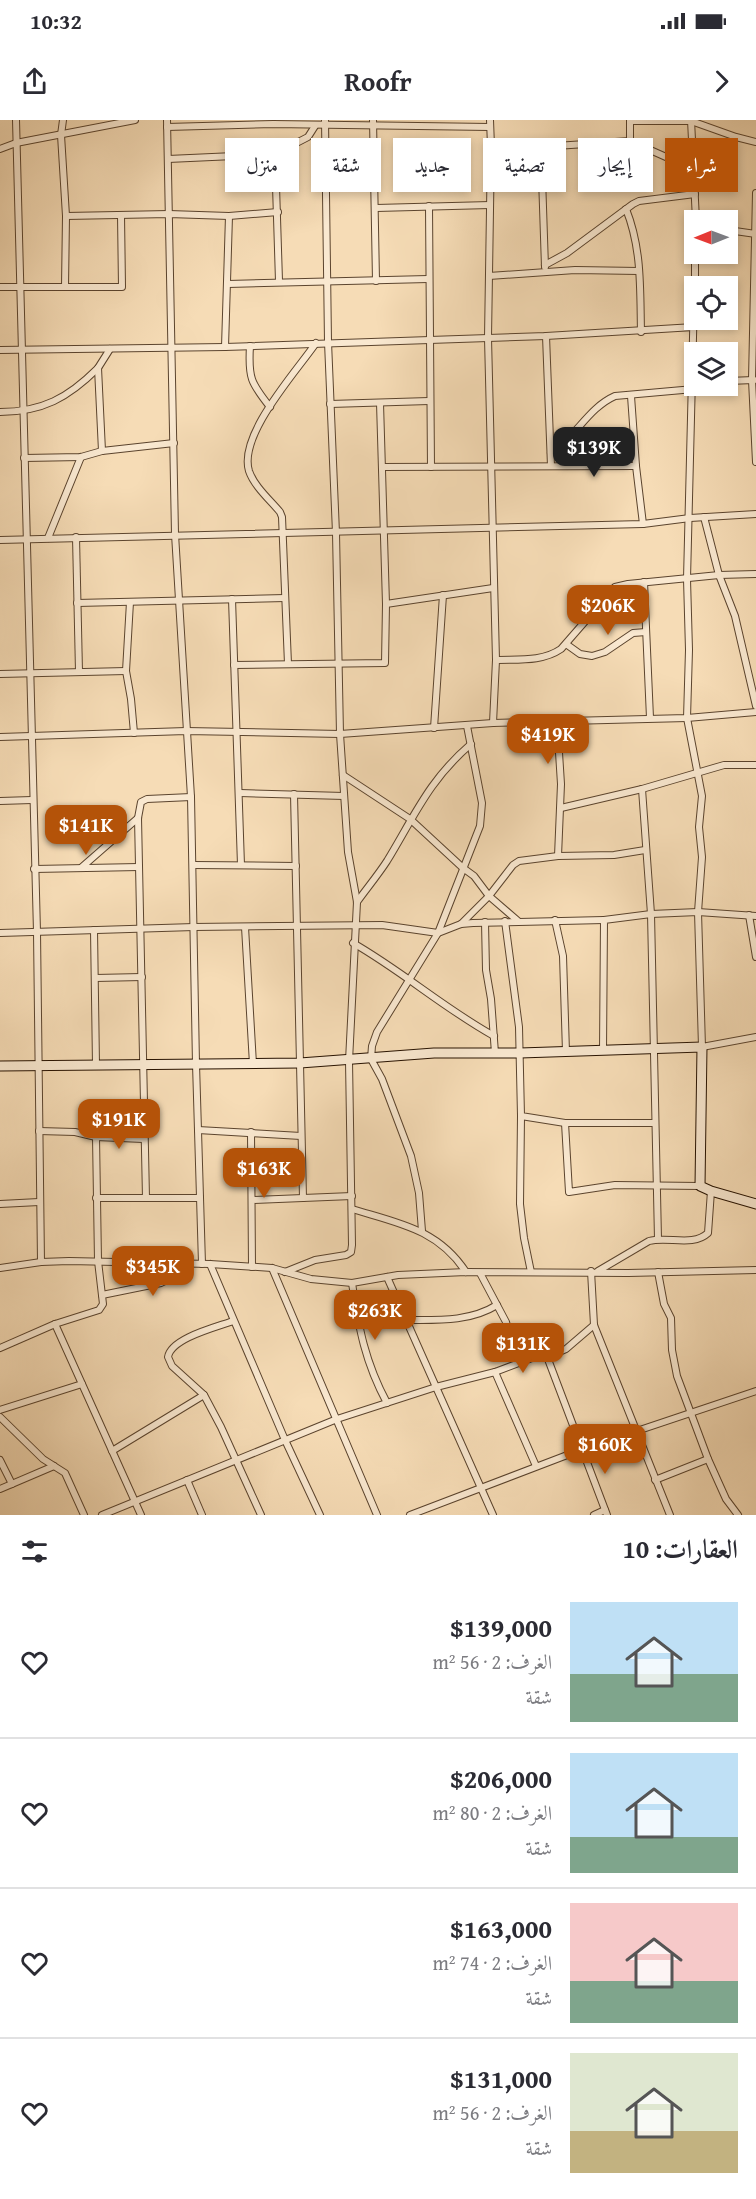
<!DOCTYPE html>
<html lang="ar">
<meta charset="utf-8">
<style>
:root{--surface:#fff;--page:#f7f7f7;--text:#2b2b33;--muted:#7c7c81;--line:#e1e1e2;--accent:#b45309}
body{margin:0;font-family:"Gentium Book Plus",Amiri,serif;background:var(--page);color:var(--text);direction:rtl;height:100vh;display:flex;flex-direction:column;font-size:22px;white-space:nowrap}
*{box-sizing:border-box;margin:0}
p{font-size:20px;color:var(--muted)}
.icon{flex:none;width:33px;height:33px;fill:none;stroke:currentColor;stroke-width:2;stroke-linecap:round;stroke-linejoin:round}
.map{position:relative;height:1395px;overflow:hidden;direction:ltr}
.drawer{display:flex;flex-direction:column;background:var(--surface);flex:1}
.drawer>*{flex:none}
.guide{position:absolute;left:18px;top:18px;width:720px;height:54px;direction:rtl;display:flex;gap:12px}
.needle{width:39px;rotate:269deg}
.controls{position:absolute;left:684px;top:90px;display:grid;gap:12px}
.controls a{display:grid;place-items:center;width:54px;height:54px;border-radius:0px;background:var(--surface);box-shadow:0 3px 9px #0003;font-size:30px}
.price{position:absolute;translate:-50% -51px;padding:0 14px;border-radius:12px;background:var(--accent);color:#fff;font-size:20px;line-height:39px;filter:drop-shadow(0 2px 3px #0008)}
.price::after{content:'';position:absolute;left:50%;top:36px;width:18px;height:14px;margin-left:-9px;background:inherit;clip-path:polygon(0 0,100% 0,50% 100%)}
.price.selected{background:#222;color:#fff}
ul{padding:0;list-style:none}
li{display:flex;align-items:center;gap:18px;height:150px;padding:0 18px}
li+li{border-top:2px solid var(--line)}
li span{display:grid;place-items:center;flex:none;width:168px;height:120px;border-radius:0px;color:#555}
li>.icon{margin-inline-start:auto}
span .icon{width:72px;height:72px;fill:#fffc;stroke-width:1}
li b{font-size:26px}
h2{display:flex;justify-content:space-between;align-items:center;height:72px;padding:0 18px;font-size:26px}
.chip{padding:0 21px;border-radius:0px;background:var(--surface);box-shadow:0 3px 9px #0003;font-size:21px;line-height:54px}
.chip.selected{background:var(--accent);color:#fff}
.status{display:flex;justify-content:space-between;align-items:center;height:42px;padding:0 30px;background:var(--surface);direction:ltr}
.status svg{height:16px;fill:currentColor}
header{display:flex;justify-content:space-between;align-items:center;height:78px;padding:0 18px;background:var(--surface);font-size:27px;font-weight:700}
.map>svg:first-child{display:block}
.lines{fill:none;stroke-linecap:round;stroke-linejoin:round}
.street-casing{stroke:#5b442e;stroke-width:8}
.secondary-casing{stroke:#271200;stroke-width:11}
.street{stroke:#f9e8d0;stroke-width:6}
.secondary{stroke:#f9e8d0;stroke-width:9}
</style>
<div class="status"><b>10:32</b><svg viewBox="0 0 49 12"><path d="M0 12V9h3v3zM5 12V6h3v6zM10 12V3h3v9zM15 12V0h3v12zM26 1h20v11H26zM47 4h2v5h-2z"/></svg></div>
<header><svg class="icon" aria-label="forward" viewBox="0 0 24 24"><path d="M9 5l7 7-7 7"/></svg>Roofr<svg class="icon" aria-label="share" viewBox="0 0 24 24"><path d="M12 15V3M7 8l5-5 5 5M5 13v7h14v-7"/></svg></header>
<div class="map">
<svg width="756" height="1395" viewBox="0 0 756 1395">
<rect width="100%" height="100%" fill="#f6dcb6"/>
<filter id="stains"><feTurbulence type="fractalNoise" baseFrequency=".00333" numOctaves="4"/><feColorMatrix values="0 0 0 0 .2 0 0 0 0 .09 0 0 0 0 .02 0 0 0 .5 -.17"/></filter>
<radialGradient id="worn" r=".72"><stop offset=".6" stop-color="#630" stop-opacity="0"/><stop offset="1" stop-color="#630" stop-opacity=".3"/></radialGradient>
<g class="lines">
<g class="street-casing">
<g id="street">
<polyline points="16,0 37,812 41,1142"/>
<polyline points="63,0 61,15 66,96 65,167"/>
<polyline points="167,0 175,414 191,677 196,944 202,1144"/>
<polyline points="373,0 376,161"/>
<polyline points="490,0 491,26 488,218 496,540 493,603"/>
<polyline points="630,0 630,21 693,49"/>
<polyline points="691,0 696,100"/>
<polyline points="630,1 691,1 736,17 756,22"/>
<polyline points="167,7 273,4 490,7"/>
<polyline points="491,26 541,27 630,21"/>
<polyline points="541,27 545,147"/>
<polyline points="0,29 16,23 135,0"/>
<polyline points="275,34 279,161"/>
<polyline points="168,39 275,34 308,17 315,6"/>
<polyline points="756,73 752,260 756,342"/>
<polyline points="429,86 431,347"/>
<polyline points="376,88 490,85"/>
<path d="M 626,89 C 642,129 640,169 641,212"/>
<polyline points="66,96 169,94 229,96 278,92"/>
<polyline points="728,110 756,114"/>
<polyline points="545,145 567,133 633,84 639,81 695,74"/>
<polyline points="489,156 575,150 639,151"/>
<polyline points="228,164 428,159"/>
<polyline points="695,166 695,134"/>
<polyline points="0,167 122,167 121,95"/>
<polyline points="694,177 687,459 689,530 687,598 702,676 699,707 702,737 698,792 702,927 756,917"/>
<polyline points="546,216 551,346"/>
<path d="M 250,226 C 248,258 251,263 270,287"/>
<polyline points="225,227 229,96"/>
<polyline points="0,230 225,227 546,216 694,207"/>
<polyline points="728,261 754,260"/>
<polyline points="631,276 636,346 643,404"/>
<polyline points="330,284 429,281"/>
<path d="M 0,292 C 42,292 68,278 98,248"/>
<polyline points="102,331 98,248 110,229"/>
<path d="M 551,333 C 576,317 588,288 615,276 L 694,269"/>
<polyline points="24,338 81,337 102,331 174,323"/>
<polyline points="382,347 636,346"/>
<polyline points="704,397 719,455 735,496 756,586"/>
<polyline points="76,417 79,552"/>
<polyline points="48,418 81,337"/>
<polyline points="0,420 643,404 690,398 756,394"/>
<polyline points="644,462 650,598"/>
<polyline points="232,479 241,745"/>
<polyline points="130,482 126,551 131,579 134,613"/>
<polyline points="77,483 285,478"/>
<polyline points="386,484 493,468"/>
<polyline points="566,524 580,534 592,536 605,532 633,513 646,512"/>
<path d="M 496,540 C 518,539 542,542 561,529 L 615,467 L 628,464 L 719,455 L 756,454"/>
<path d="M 288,544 L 282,397 L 280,392 C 270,380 254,366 249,351 C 238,315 296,252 316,223"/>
<polyline points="234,545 385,543 386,484 380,283"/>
<polyline points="0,554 126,551"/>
<polyline points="557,601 561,664 558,736"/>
<polyline points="434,608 443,475"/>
<polyline points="0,617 186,611 340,614 493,603 687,598 756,592"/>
<polyline points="343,655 410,699 463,748 474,756 489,776 518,801"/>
<polyline points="642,669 651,794 658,1119"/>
<polyline points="240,673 344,676"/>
<polyline points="294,674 303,1078"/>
<polyline points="0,681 32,680"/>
<polyline points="561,688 642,669 724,645 756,645"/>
<polyline points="193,745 296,746"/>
<polyline points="82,747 138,698"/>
<polyline points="34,749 139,747"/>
<path d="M 357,782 C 367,768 378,755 387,741 C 415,695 429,660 471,624"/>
<polyline points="749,795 756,837"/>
<polyline points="555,800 563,836 566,932"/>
<polyline points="505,801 519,907 521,996 565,1003 655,1003"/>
<polyline points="485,802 486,850 491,879 495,933"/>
<polyline points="461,804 489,776 513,745 519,741 558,736 614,735 645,730"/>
<polyline points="245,807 253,944"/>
<polyline points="94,810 96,945"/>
<polyline points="0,813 194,807 382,805 438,813 461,804 473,803 604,800"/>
<path d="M 353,823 C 402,851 445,889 494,916"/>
<polyline points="95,858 142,857"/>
<polyline points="603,931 604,800 651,794 698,792 756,796"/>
<polyline points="521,996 520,1084 524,1118 531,1152"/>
<polyline points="565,1003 569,1072 615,1065 700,1066"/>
<polyline points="198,1010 301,1016"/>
<polyline points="39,1011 75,1012 96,1017 144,1019"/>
<polyline points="251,1012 252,1147"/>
<polyline points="96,1078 200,1078"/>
<polyline points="146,1078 138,698 141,682 147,679 191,677"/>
<polyline points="252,1080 352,1076"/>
<polyline points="0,1084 39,1082"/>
<path d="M 352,1089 C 398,1103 438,1109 466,1152"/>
<polyline points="422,1111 419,1073 411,1036 382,959 371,939 372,926 377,912 438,813 480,706 482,683 467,606"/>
<polyline points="210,1144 285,1320 320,1395"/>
<polyline points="0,1148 41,1142 69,1141 210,1144 272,1148 311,1159 352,1163 398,1155 466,1152 628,1153 756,1150"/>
<polyline points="272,1148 377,1395"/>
<polyline points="591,1151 594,1205 670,1395"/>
<path d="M 598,1151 L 649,1121 C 668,1116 693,1127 708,1113 L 711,1071"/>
<polyline points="285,1152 315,1140 346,1135 351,1132 352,1125 349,941 357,782 348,732 340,614 336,413 328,222 325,0"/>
<polyline points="658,1152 664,1184 671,1198 672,1230 677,1256 708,1339 726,1379 738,1395"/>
<polyline points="480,1153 506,1202 512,1224 520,1243"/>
<polyline points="387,1157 493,1395"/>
<path d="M 352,1163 C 359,1209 365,1242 387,1283"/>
<polyline points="102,1175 161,1163 165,1161 169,1143"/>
<path d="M 406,1200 C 437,1200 470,1202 497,1185"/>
<path d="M 233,1201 C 217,1207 171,1218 168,1237 L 172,1246 L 204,1275 L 221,1307 L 261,1395"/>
<polyline points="55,1204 141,1395"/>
<polyline points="0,1228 55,1204 99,1190 103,1184 98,1141 96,1017"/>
<polyline points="546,1234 607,1395"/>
<polyline points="495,1252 536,1346"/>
<polyline points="0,1290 82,1264"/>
<polyline points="0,1297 43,1339 65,1353 84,1395"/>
<polyline points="112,1331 204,1275"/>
<polyline points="0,1340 12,1364"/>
<polyline points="187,1360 202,1395"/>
<polyline points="655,1360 708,1339"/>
<polyline points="0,1369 54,1346"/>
<polyline points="102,1395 337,1299 436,1267 495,1252 540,1235 559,1232 566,1229 594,1205"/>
<polyline points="410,1395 583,1329 756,1271"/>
<polyline points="594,1395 605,1390"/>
</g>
</g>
<g class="secondary-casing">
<polyline id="secondary" points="0,946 300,943 434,933 520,933 702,927 700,1066 711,1071 756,1084"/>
</g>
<use href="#street" class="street"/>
<use href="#secondary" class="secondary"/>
</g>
<rect width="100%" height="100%" filter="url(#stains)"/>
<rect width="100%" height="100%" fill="url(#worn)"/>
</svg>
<div class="controls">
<a><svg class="needle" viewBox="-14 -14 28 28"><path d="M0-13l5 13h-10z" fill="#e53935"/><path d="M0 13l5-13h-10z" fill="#7c7c81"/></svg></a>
<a><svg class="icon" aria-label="locate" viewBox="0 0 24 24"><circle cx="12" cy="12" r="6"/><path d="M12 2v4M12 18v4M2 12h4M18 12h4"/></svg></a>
<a><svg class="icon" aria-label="layers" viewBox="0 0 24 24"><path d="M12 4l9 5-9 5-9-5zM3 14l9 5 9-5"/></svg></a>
</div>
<b class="price selected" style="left:594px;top:358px">$139K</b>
<b class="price" style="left:608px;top:516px">$206K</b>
<b class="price" style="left:548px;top:645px">$419K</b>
<b class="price" style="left:86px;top:736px">$141K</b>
<b class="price" style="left:119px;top:1030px">$191K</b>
<b class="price" style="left:264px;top:1079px">$163K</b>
<b class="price" style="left:153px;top:1177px">$345K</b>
<b class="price" style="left:375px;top:1221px">$263K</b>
<b class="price" style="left:523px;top:1254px">$131K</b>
<b class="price" style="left:605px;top:1355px">$160K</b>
<div class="guide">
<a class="chip selected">شراء</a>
<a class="chip">إيجار</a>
<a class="chip">تصفية</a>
<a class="chip">جديد</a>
<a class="chip">شقة</a>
<a class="chip">منزل</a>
</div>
</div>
<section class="drawer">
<h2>العقارات: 10<svg class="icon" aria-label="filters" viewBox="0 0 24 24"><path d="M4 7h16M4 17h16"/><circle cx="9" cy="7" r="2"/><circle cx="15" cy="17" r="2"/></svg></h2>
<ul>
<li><span style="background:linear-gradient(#bfe0f5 60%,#7fa58c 0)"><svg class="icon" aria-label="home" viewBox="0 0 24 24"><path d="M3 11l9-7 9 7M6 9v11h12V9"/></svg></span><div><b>$139,000</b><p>الغرف: 2 · 56 m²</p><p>شقة</p></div><svg class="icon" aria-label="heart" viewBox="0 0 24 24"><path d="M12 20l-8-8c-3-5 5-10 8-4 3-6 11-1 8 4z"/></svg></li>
<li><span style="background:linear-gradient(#bfe0f5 70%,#7fa58c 0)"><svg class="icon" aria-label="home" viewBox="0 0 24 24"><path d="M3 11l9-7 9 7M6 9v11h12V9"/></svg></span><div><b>$206,000</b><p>الغرف: 2 · 80 m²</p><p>شقة</p></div><svg class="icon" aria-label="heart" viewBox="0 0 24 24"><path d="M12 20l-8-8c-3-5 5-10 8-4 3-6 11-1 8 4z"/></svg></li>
<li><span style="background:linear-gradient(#f6c9c9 65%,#7fa58c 0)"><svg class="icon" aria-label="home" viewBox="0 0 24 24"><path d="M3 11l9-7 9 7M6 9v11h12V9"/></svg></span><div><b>$163,000</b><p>الغرف: 2 · 74 m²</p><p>شقة</p></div><svg class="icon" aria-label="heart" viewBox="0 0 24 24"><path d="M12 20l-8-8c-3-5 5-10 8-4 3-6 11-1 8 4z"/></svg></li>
<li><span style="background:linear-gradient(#dfe7d0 65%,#c2b280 0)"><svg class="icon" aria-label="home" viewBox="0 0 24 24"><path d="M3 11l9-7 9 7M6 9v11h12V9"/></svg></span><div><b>$131,000</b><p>الغرف: 2 · 56 m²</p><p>شقة</p></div><svg class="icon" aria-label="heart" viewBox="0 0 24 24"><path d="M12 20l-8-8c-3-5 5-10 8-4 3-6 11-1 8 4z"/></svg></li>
</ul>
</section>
